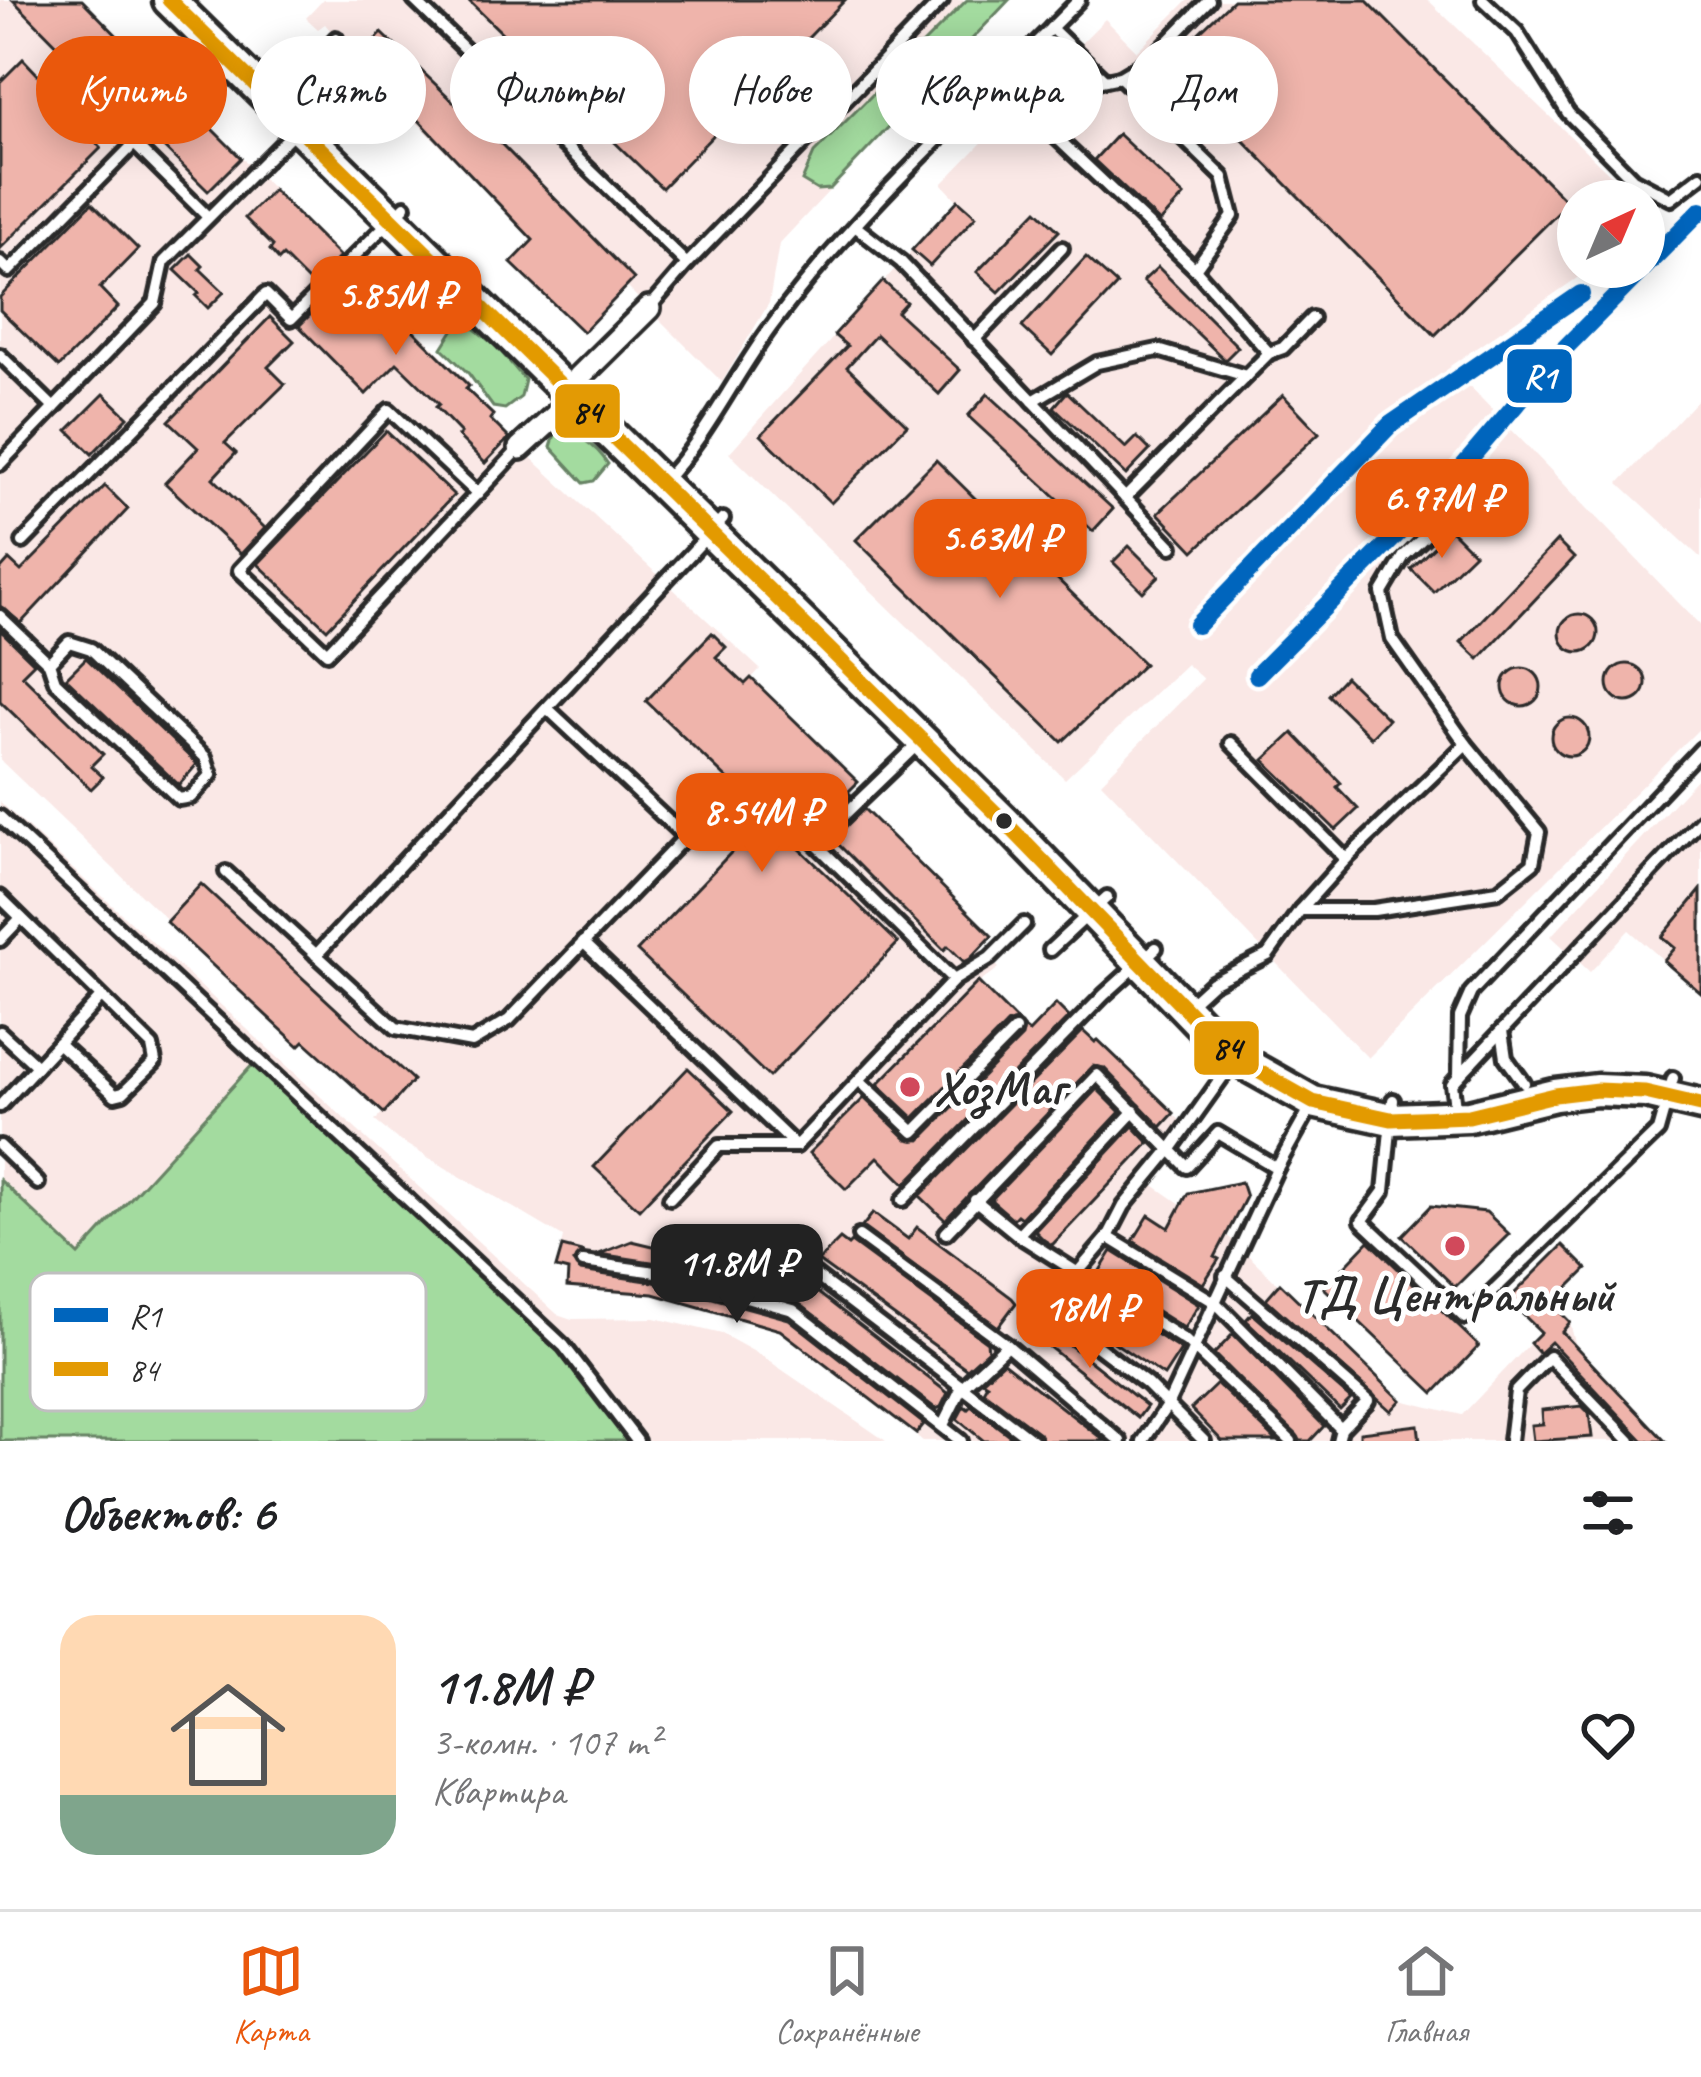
<!DOCTYPE html>
<html lang="ru">
<meta charset="utf-8">
<style>
:root{--surface:#fff;--page:#f6f6f6;--text:#202124;--muted:#757577;--line:#e0e0e0;--accent:#ea580c}
body{margin:0;font-family:Caveat,sans-serif;background:var(--page);color:var(--text);height:100vh;display:flex;flex-direction:column;font-size:45px;white-space:nowrap}
*{box-sizing:border-box;margin:0}
p{font-size:39px;color:var(--muted)}
.icon{flex:none;width:66px;height:66px;fill:none;stroke:currentColor;stroke-width:2;stroke-linecap:round;stroke-linejoin:round}
.map{position:relative;height:1441px;overflow:hidden}
.panel{display:flex;flex-direction:column;background:var(--surface);flex:1}
.panel>*{flex:none}
.top-card{position:absolute;left:36px;top:36px;width:1629px;height:108px;display:flex;gap:24px}
.needle{width:78px;rotate:44deg}
.fabs{position:absolute;left:1557px;top:180px;display:grid;gap:24px}
.fabs a{display:grid;place-items:center;width:108px;height:108px;border-radius:50%;background:var(--surface);box-shadow:0 6px 30px #0003;font-size:60px}
.price{position:absolute;translate:-50% -102px;padding:0 27px;border-radius:24px;background:var(--accent);color:#fff;font-size:39px;line-height:78px;filter:drop-shadow(0 3px 6px #0008)}
.price::after{content:'';position:absolute;left:50%;top:72px;width:36px;height:27px;margin-left:-18px;background:inherit;clip-path:polygon(0 0,100% 0,50% 100%)}
.price.on{background:#222;color:#fff}
ul{padding:0;list-style:none}
li{display:flex;align-items:center;gap:36px;height:300px;padding:0 60px}
li span{display:grid;place-items:center;flex:none;width:336px;height:240px;border-radius:36px;color:#555}
li>.icon{margin-inline-start:auto}
span .icon{width:144px;height:144px;fill:#fffc;stroke-width:1}
li b{font-size:51px}
h2{display:flex;justify-content:space-between;align-items:center;height:144px;padding:0 60px;font-size:51px}
.pill{padding:0 42px;border-radius:54px;background:var(--surface);box-shadow:0 6px 30px #0003;font-size:42px;line-height:108px}
.pill.on{background:var(--accent);color:#fff}
.tab-bar{display:flex;justify-content:space-around;align-items:center;height:168px;border-top:3px solid var(--line);background:var(--surface);font-size:33px;color:var(--muted)}
.tab-bar a{display:grid;justify-items:center;gap:6px}
.tab-bar .on{color:var(--accent)}
.map>svg:first-child{display:block}
.built{fill:#fae8e6}
.green{fill:#a3db9f;stroke:#678365;stroke-width:3}
.building{fill:#efb4ab;stroke:#2b2b2b;stroke-width:3}
.lines{fill:none;stroke-linecap:round;stroke-linejoin:round}
.lane-casing{stroke:#2b2b2b;stroke-width:20}
.street-casing{stroke:#2b2b2b;stroke-width:30}
.primary-casing{stroke:#2b2b2b;stroke-width:39}
.lane{stroke:#fff;stroke-width:10}
.street{stroke:#fff;stroke-width:21}
.primary{stroke:#fff;stroke-width:30}
.bus-1-casing{stroke:#fff;stroke-width:24}
.bus-1{stroke:#e39a04;stroke-width:15}
.rail-1-casing{stroke:#fff;stroke-width:27}
.rail-1{stroke:#0065bd;stroke-width:18}
.bus-dot{fill:#2b2b2b;stroke:#fff;stroke-width:4.5}
.poi-dot{fill:#d1495b;stroke:#fff;stroke-width:4.5}
.labels{text-anchor:middle;stroke-width:10;stroke-linejoin:round;paint-order:stroke}
.poi-label{font-size:48px;font-weight:bold;fill:#2b2b2b;stroke:#fff;text-anchor:start}
.key{fill:#fff;stroke:#bfbfbf;stroke-width:3}
.key-label{font-size:33px;fill:#2b2b2b}
.line-badge{stroke:#fff;stroke-width:4.5}
.badge-label{font-size:33px;text-anchor:middle;font-weight:bold;fill:#fff}
.pale-badge-label{font-size:33px;text-anchor:middle;font-weight:bold;fill:#111}
</style>
<div class="map">
<svg width="1701" height="1441" viewBox="0 0 1701 1441">
<rect width="100%" height="100%" fill="#fff"/>
<filter id="ink" filterUnits="userSpaceOnUse"><feTurbulence type="fractalNoise" baseFrequency=".00833" numOctaves="2"/><feDisplacementMap in="SourceGraphic" scale="24" xChannelSelector="R" yChannelSelector="G"/><feConvolveMatrix kernelMatrix="1 2 1 2 8 2 1 2 1" color-interpolation-filters="sRGB"/></filter>
<g filter="url(#ink)">
<g class="built">
<polygon points="0,0 82,0 471,384 467,389 495,414 490,420 760,669 751,679 858,782 849,793 992,936 980,949 999,968 979,983 1029,1032 1056,1004 1185,1125 1142,1177 1230,1238 1401,1400 1462,1415 1560,1312 1570,1322 1576,1347 1665,1441 923,1441 780,1330 654,1294 567,1287 568,1272 556,1268 563,1237 397,1139 375,1121 383,1112 305,1041 299,1046 0,760"/>
<polygon points="323,0 1009,0 779,244 769,303 722,382 627,287 583,332 511,263 533,239 356,61 325,24 318,29 306,18"/>
<polygon points="1188,0 1428,0 1638,201 1578,201 1578,267 1593,267 1450,366 1701,626 1701,727 1368,1058 1101,782 1203,679 1186,664 1065,779 729,453 957,200 942,184 1005,119 1025,117 1036,106 1028,97 1105,19 1137,51"/>
<polygon points="1701,396 1701,558 1619,483"/>
<polygon points="1701,774 1701,993 1629,930 1590,972 1551,936"/>
<polygon points="0,802 557,1314 572,1319 655,1318 722,1334 762,1356 886,1441 0,1441"/>
</g>
<g class="green">
<polygon points="967,0 1009,0 830,189 817,190 802,181 814,153"/>
<polygon points="465,321 497,347 525,380 521,397 505,409 493,407 469,374 442,348 454,329"/>
<path d="M 556,431 C 579,433 595,444 608,464 L 594,481 L 584,483 L 551,447 Z"/>
<polygon points="256,1061 551,1338 628,1441 0,1441 0,1180 79,1255"/>
</g>
<g class="building">
<polygon points="13,0 82,0 140,59 76,122 101,148 0,249 0,82 23,59 43,80 68,56"/>
<polygon points="468,0 845,0 662,188"/>
<polygon points="1233,0 1366,0 1568,203 1435,335 1167,63"/>
<polygon points="382,33 455,103 458,100 634,279 583,332 511,263 533,240 416,117 356,60"/>
<polygon points="162,79 241,158 208,191 129,113"/>
<polygon points="1118,134 1184,196 1160,222 1094,160"/>
<polygon points="273,190 340,257 312,285 283,256 279,260 270,250 273,246 245,218"/>
<polygon points="958,200 976,216 930,266 912,250"/>
<polygon points="92,203 138,249 100,288 118,307 59,367 0,310 0,297"/>
<polygon points="1037,210 1059,231 999,292 977,272"/>
<polygon points="191,254 203,266 200,269 224,292 208,308 196,296 199,293 175,270"/>
<polygon points="1086,257 1117,285 1052,355 1022,327"/>
<polygon points="1158,267 1238,347 1225,360 1143,281"/>
<polygon points="354,271 469,386 466,389 493,415 490,419 509,438 485,463 458,436 461,433 436,407 439,404 397,363 366,394 299,326"/>
<polygon points="883,281 906,302 897,312 960,370 939,394 876,335 847,367 907,425 831,503 761,435 847,346 834,335"/>
<polygon points="270,317 294,341 268,367 285,384 225,443 236,453 213,478 265,528 241,554 165,483 198,448 169,421"/>
<polygon points="1067,392 1126,448 1137,437 1150,450 1126,475 1054,407"/>
<polygon points="104,394 128,417 92,454 68,430"/>
<polygon points="988,394 1113,509 1093,531 968,416"/>
<polygon points="1283,395 1319,433 1194,551 1158,513"/>
<polygon points="386,431 454,495 327,629 258,564"/>
<polygon points="936,460 1144,664 1062,742 856,540"/>
<polygon points="105,486 128,509 21,623 0,606 0,570 9,560 21,571"/>
<polygon points="1451,530 1474,553 1434,592 1411,569"/>
<polygon points="1557,541 1574,558 1479,659 1461,642"/>
<polygon points="1129,546 1159,576 1143,592 1113,562"/>
<circle cx="1579" cy="633" r="19"/>
<polygon points="0,630 34,663 22,675 103,754 91,766 103,777 91,789 0,701"/>
<polygon points="712,633 726,647 716,657 745,684 751,678 858,782 848,792 851,795 797,846 898,943 769,1077 637,951 766,816 646,701"/>
<polygon points="86,658 197,764 179,785 66,678"/>
<circle cx="1627" cy="683" r="19"/>
<circle cx="1522" cy="687" r="19"/>
<polygon points="1345,677 1388,719 1371,737 1328,695"/>
<circle cx="1570" cy="737" r="19"/>
<polygon points="1293,733 1341,783 1337,787 1358,809 1336,830 1264,760"/>
<polygon points="864,809 992,936 970,959 964,962 948,946 944,950 833,839"/>
<polygon points="201,884 413,1080 384,1113 304,1041 299,1046 166,922"/>
<polygon points="1701,890 1701,993 1664,961 1675,948 1662,937"/>
<polygon points="978,982 1017,1021 1008,1023 914,1118 878,1084"/>
<polygon points="1056,1004 1069,1017 905,1184 878,1157 846,1189 809,1153 864,1098 907,1139 920,1140 1022,1037 1024,1028 1029,1032"/>
<polygon points="1083,1031 1095,1042 1098,1040 1174,1113 1161,1127 1104,1068 1093,1066 945,1220 920,1196"/>
<polygon points="688,1068 733,1111 639,1209 594,1167"/>
<polygon points="1097,1089 1120,1112 1021,1218 1017,1215 1013,1219 991,1200"/>
<polygon points="1133,1126 1149,1143 1052,1245 1044,1240 1035,1231"/>
<polygon points="1241,1182 1246,1197 1215,1257 1219,1259 1203,1284 1133,1241 1149,1215 1169,1228 1188,1193"/>
<polygon points="1431,1206 1486,1212 1509,1234 1455,1287 1402,1236"/>
<polygon points="873,1213 908,1239 917,1227 1012,1298 1016,1303 998,1327 862,1227"/>
<polygon points="840,1239 848,1245 851,1242 987,1342 988,1350 967,1369 818,1261"/>
<polygon points="632,1241 804,1282 948,1393 941,1407 936,1409 796,1301 658,1263 599,1254"/>
<polygon points="1369,1241 1479,1346 1434,1393 1324,1288"/>
<polygon points="1563,1245 1587,1269 1552,1304 1570,1322 1562,1332 1665,1441 1644,1441 1551,1342 1539,1353 1530,1343 1541,1332 1508,1300"/>
<polygon points="562,1247 582,1252 573,1262 581,1271 654,1282 789,1319 924,1424 916,1434 780,1330 654,1294 567,1287 568,1271 556,1268"/>
<polygon points="1112,1251 1199,1305 1184,1328 1098,1274"/>
<polygon points="1070,1280 1181,1350 1164,1376 1066,1310 1053,1306"/>
<polygon points="1280,1283 1401,1400 1391,1411 1266,1299"/>
<polygon points="1252,1313 1351,1399 1340,1410 1246,1320"/>
<polygon points="1042,1323 1147,1406 1138,1418 1033,1334"/>
<polygon points="1233,1334 1324,1426 1310,1441 1301,1441 1214,1354"/>
<polygon points="1003,1362 1105,1441 1043,1441 1039,1433 983,1391 987,1384 982,1381"/>
<polygon points="1217,1384 1277,1441 1222,1441 1191,1409"/>
<polygon points="964,1406 968,1409 971,1406 1017,1441 984,1441 957,1419"/>
<polygon points="1582,1406 1589,1413 1592,1437 1533,1441 1531,1425 1543,1424 1542,1410"/>
<polygon points="1418,1425 1420,1441 1360,1441 1360,1432"/>
</g>
<g class="lines">
<g class="lane-casing">
<g id="lane">
<polyline points="414,0 687,264"/>
<polyline points="1483,0 1517,32 1568,113 1633,179 1671,199 1701,176"/>
<polyline points="1051,28 1105,80"/>
<polyline points="1120,77 1152,58 1209,0"/>
<polyline points="998,82 1195,269 1269,353"/>
<polyline points="277,101 336,38"/>
<polyline points="106,116 208,217"/>
<polyline points="1051,131 1091,83 1120,77 1223,177 1233,216 1195,269"/>
<polyline points="855,226 901,262 1172,547"/>
<polyline points="0,262 9,271 134,144"/>
<polyline points="649,308 687,264 942,0"/>
<polyline points="974,340 1062,248"/>
<polyline points="0,355 54,408"/>
<polyline points="1033,401 1097,363 1158,350 1246,376"/>
<polyline points="0,464 155,303 164,262 312,114"/>
<path d="M 663,482 C 708,436 735,374 774,323 C 862,205 976,105 1079,0"/>
<polyline points="478,494 389,410 239,570 327,653 520,448"/>
<polyline points="1125,498 1269,353 1283,348 1312,318"/>
<polyline points="23,542 266,294 291,319 405,206"/>
<polyline points="0,616 49,663 55,681 179,799 191,797 211,775 205,757 91,649 69,642 49,663"/>
<polyline points="919,743 815,843 954,980"/>
<polyline points="1231,743 1346,859"/>
<polyline points="0,817 564,1346 637,1441"/>
<polyline points="226,872 396,1028 472,1042 509,1020 685,837 547,708"/>
<polyline points="0,897 152,1046 155,1062 123,1093 115,1095 58,1043"/>
<polyline points="1300,910 1374,910 1498,891 1533,863 1539,832 1466,744 1392,639 1382,593 1404,556 1488,477"/>
<polyline points="0,940 21,918"/>
<polyline points="583,942 796,1146"/>
<polyline points="1050,950 1107,897"/>
<polyline points="316,955 723,519"/>
<polyline points="1188,1005 1212,983 1268,955 1300,910 1346,859 1466,744"/>
<polyline points="1502,1031 1506,1058 1524,1083"/>
<polyline points="0,1032 37,1066"/>
<polyline points="1459,1076 1460,1017 1471,992 1701,749"/>
<polyline points="859,1080 914,1132 1015,1030"/>
<polyline points="1393,1100 1384,1191 1362,1221 1465,1318 1658,1131 1673,1078"/>
<polyline points="0,1106 101,997"/>
<polyline points="1456,1114 1452,1084 1459,1076 1701,820"/>
<polyline points="0,1146 38,1183"/>
<polyline points="670,1198 719,1146 796,1146 954,980 990,958 1024,924"/>
<polyline points="903,1200 1104,995 1156,948"/>
<polyline points="975,1200 1018,1235 1186,1341 1291,1441"/>
<polyline points="946,1233 1097,1075 1187,1167 1218,1133 1277,1168"/>
<polyline points="1018,1235 1134,1111"/>
<polyline points="669,1236 815,1275 1033,1441"/>
<polyline points="859,1236 1007,1345 1120,1441"/>
<polyline points="1108,1237 1216,1303 1341,1429"/>
<polyline points="583,1262 656,1272 793,1310 961,1441"/>
<polyline points="1078,1272 1108,1237 1124,1206 1171,1149 1235,1059"/>
<polyline points="1225,1276 1368,1401 1341,1429 1338,1441"/>
<polyline points="1060,1318 1147,1384 1204,1441"/>
<polyline points="943,1425 962,1387 1007,1345"/>
<polyline points="1143,1441 1168,1404 1277,1168 1312,1105"/>
<polyline points="1510,1441 1516,1391 1549,1357 1630,1441"/>
</g>
</g>
<g class="street-casing">
<polyline id="street" points="520,448 574,399 579,377 649,308"/>
</g>
<g class="primary-casing">
<polyline id="primary" points="169,0 1004,821 1209,1033 1249,1066 1313,1102 1391,1119 1469,1116 1555,1095 1597,1090 1645,1092 1701,1105"/>
</g>
<use href="#lane" class="lane"/>
<use href="#street" class="street"/>
<use href="#primary" class="primary"/>
<g class="bus-1-casing">
<polyline id="bus-1" points="169,0 1004,821 1209,1033 1249,1066 1313,1102 1391,1119 1469,1116 1555,1095 1597,1090 1645,1092 1701,1105"/>
</g>
<use href="#bus-1" class="bus-1"/>
<g class="rail-1-casing">
<g id="rail-1">
<polyline points="1197,625 1390,425 1581,294"/>
<polyline points="1257,675 1454,477 1558,355 1701,210"/>
</g>
</g>
<use href="#rail-1" class="rail-1"/>
</g>
</g>
<circle class="bus-dot" cx="1004" cy="821" r="10"/>
<g class="poi-dot">
<circle cx="910" cy="1087" r="12"/>
<circle cx="1455" cy="1246" r="12"/>
</g>
<g class="labels">
<g class="poi-label">
<text x="934" y="1104">ХозМаг</text>
<text x="1455" y="1311" text-anchor="middle">ТД Центральный</text>
</g>
</g>
<rect x="30" y="1273" width="396" height="138" rx="18" class="key"/>
<rect x="54" y="1308" width="54" height="14" fill="#0065bd"/>
<rect x="54" y="1362" width="54" height="14" fill="#e39a04"/>
<g class="key-label">
<text x="129" y="1327">R1</text>
<text x="129" y="1381">84</text>
</g>
<g class="line-badge">
<rect x="1505" y="347" width="69" height="58" rx="12" fill="#0065bd"/>
<rect x="553" y="382" width="69" height="58" rx="12" fill="#e39a04"/>
<rect x="1192" y="1019" width="69" height="58" rx="12" fill="#e39a04"/>
</g>
<g class="badge-label">
<text x="1540" y="388">R1</text>
</g>
<g class="pale-badge-label">
<text x="587" y="423">84</text>
<text x="1227" y="1059">84</text>
</g>
</svg>
<div class="fabs">
<a><svg class="needle" viewBox="-14 -14 28 28"><path d="M0-13l5 13h-10z" fill="#e53935"/><path d="M0 13l5-13h-10z" fill="#757577"/></svg></a>
</div>
<b class="price" style="left:396px;top:358px">5.85M ₽</b>
<b class="price" style="left:1442px;top:561px">6.97M ₽</b>
<b class="price" style="left:1000px;top:601px">5.63M ₽</b>
<b class="price" style="left:762px;top:875px">8.54M ₽</b>
<b class="price on" style="left:737px;top:1326px">11.8M ₽</b>
<b class="price" style="left:1090px;top:1371px">18M ₽</b>
<div class="top-card">
<a class="pill on">Купить</a>
<a class="pill">Снять</a>
<a class="pill">Фильтры</a>
<a class="pill">Новое</a>
<a class="pill">Квартира</a>
<a class="pill">Дом</a>
</div>
</div>
<section class="panel">
<h2>Объектов: 6<svg class="icon" aria-label="filters" viewBox="0 0 24 24"><path d="M4 7h16M4 17h16"/><circle cx="9" cy="7" r="2"/><circle cx="15" cy="17" r="2"/></svg></h2>
<ul>
<li><span style="background:linear-gradient(#ffd9b3 75%,#7fa58c 0)"><svg class="icon" aria-label="home" viewBox="0 0 24 24"><path d="M3 11l9-7 9 7M6 9v11h12V9"/></svg></span><div><b>11.8M ₽</b><p>3-комн. · 107 m²</p><p>Квартира</p></div><svg class="icon" aria-label="heart" viewBox="0 0 24 24"><path d="M12 20l-8-8c-3-5 5-10 8-4 3-6 11-1 8 4z"/></svg></li>
</ul>
</section>
<nav class="tab-bar">
<a class="on"><svg class="icon" aria-label="map" viewBox="0 0 24 24"><path d="M3 6l6-2 6 2 6-2v14l-6 2-6-2-6 2zM9 4v14M15 6v14"/></svg>Карта</a>
<a><svg class="icon" aria-label="saved" viewBox="0 0 24 24"><path d="M7 4h10v16l-5-4-5 4z"/></svg>Сохранённые</a>
<a><svg class="icon" aria-label="home" viewBox="0 0 24 24"><path d="M3 11l9-7 9 7M6 9v11h12V9"/></svg>Главная</a>
</nav>
